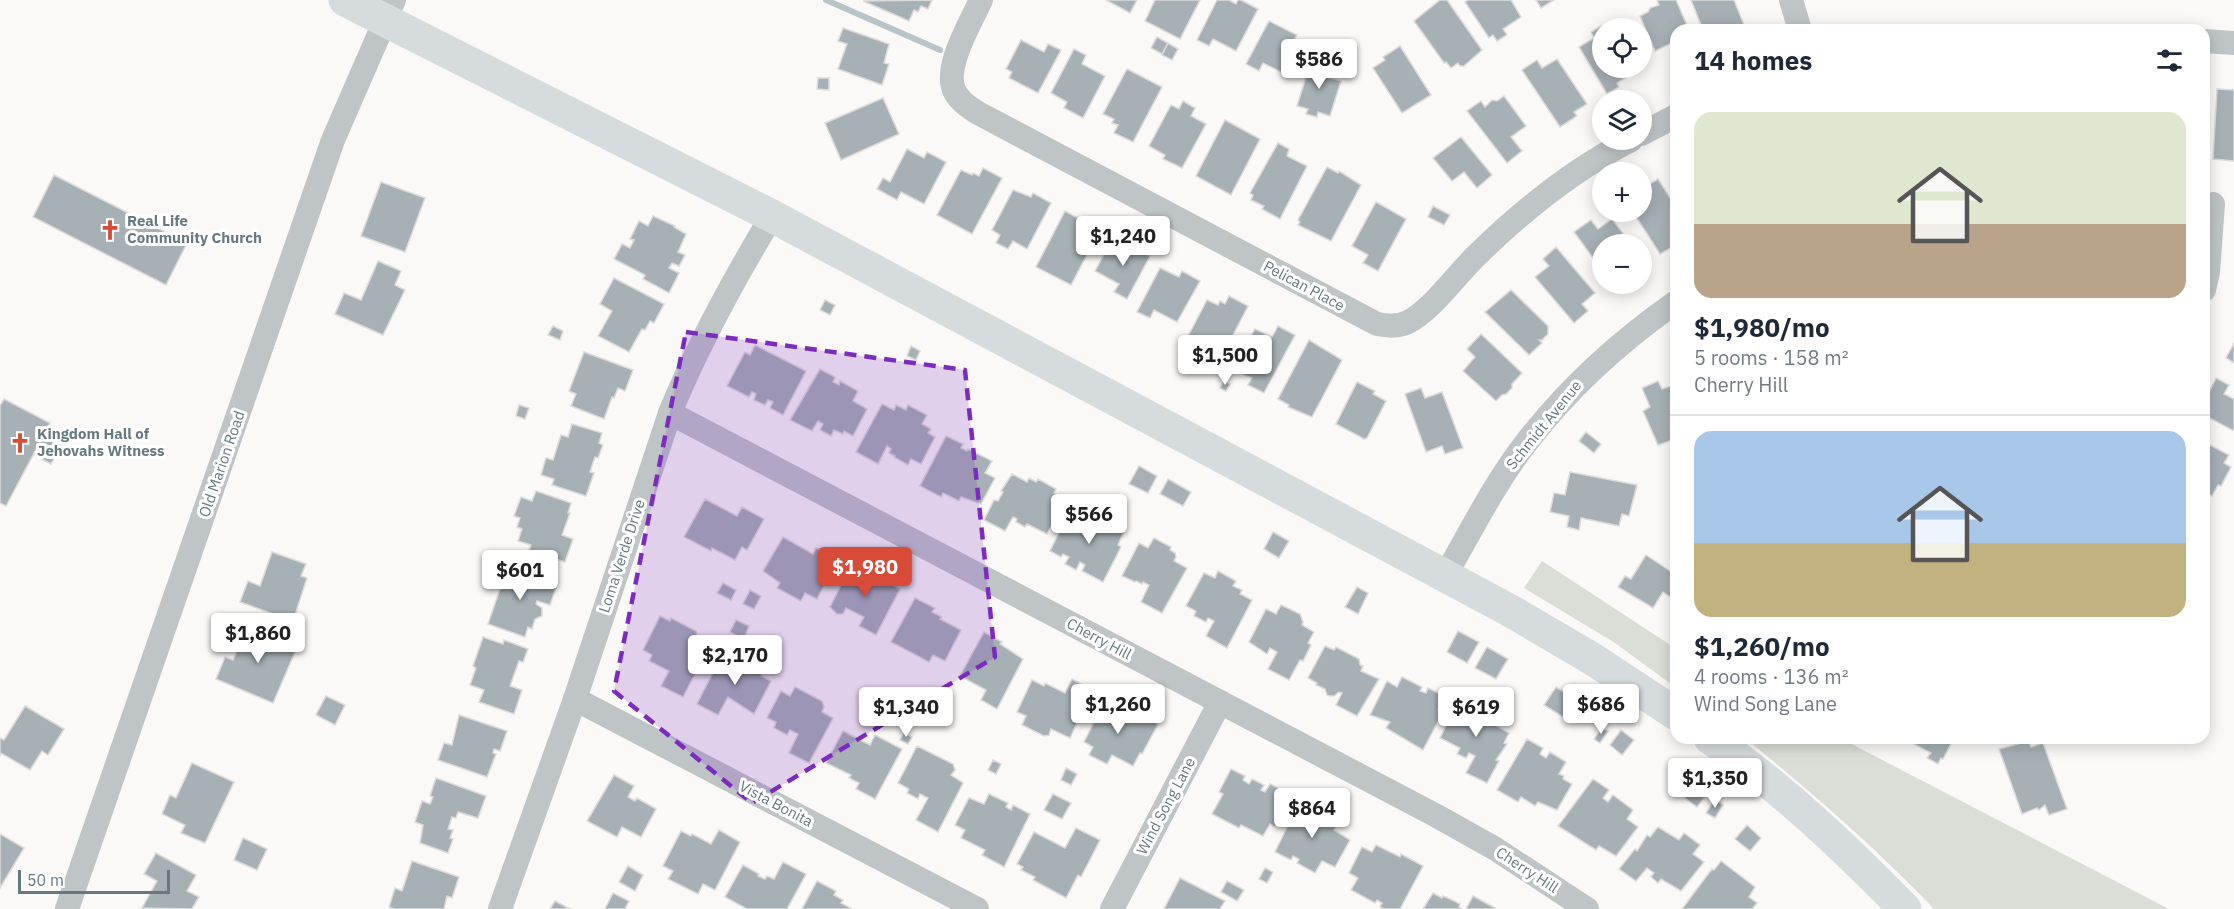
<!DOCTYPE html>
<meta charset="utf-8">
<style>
:root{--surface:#fff;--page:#f2f2f3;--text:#1f2937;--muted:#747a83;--line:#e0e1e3;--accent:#d94b39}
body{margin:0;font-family:"IBM Plex Sans",sans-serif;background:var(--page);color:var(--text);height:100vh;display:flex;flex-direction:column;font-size:22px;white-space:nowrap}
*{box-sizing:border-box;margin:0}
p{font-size:20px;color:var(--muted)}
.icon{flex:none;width:33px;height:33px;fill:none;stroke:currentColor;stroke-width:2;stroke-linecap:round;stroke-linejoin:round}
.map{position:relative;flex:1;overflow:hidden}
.details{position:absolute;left:1670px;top:24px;width:540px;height:720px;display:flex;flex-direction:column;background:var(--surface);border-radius:18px;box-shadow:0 3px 15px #0003}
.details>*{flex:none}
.controls{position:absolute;left:1592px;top:18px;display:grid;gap:12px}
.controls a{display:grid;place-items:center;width:60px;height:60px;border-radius:50%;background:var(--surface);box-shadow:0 3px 15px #0003;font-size:30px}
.scale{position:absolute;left:18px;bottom:15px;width:152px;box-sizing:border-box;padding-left:6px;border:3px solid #667981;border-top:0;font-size:16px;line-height:21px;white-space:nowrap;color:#667981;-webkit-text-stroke:4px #fff;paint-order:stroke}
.price{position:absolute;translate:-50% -51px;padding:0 14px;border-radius:6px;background:#fff;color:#222;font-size:20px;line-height:39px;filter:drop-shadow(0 2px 3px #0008)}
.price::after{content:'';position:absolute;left:50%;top:36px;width:18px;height:14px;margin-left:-9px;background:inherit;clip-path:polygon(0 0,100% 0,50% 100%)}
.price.selected{background:var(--accent);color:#fff}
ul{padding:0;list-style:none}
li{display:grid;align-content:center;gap:12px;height:318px;padding:0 24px}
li+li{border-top:2px solid var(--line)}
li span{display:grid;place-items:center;height:186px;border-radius:18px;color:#555}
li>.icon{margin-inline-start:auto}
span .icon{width:108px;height:108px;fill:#fffc;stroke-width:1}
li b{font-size:26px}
h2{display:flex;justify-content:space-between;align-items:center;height:72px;padding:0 24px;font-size:26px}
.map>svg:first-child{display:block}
.green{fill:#dbded7}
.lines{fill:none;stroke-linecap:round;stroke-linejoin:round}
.stream{stroke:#b8c5c8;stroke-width:6}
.building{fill:#a6b0b5;stroke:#dcdbda;stroke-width:1.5}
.minor{stroke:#bfc5c7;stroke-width:24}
.secondary{stroke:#d6dbde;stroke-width:33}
.marked{fill:#7b2cbf;fill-opacity:0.2;stroke:#7b2cbf;stroke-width:4.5;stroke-dasharray:12 8;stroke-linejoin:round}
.labels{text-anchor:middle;stroke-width:6;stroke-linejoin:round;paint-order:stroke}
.poi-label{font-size:15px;font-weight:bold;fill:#667981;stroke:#fff;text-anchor:start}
.street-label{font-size:15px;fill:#667981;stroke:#fff}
</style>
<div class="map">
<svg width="2234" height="909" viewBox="0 0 2234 909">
<rect width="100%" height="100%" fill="#faf9f8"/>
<g class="green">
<polygon points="1542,561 1675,648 1675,687 1615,643 1524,588"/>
<path d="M 1745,738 L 1840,738 L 2169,909 L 1934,909 C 1875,847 1811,792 1745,738 Z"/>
</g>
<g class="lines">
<polyline class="stream" points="826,0 940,50"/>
</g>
<g class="building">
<polygon points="932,0 928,9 921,6 918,12 914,10 909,21 863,1"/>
<polygon points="1106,0 1137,0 1130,13"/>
<polygon points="1155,0 1200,0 1180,39 1145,21"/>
<polygon points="1217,0 1229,0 1236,4 1238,0 1241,0 1258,9 1236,51 1213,39 1209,46 1197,40"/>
<polygon points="1440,0 1447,0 1482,50 1464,66 1460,66 1458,63 1451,68 1446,62 1444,63 1414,21"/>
<polygon points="1468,0 1511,0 1521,17 1503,29 1507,35 1497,41 1493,35 1489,38 1465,2"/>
<polygon points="1536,0 1554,0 1541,8"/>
<polygon points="1657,0 1676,0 1689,30 1676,30 1676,51 1672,43 1655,51 1640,16 1648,12 1650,8 1659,5"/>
<polygon points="1691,0 1734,0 1746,30 1703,30"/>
<polygon points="1269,21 1297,35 1294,40 1302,45 1287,75 1263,63 1259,71 1246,64"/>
<polygon points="1601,26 1602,68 1632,68 1635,72 1617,83 1619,87 1607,94 1579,47 1594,38 1591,32"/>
<polygon points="843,28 889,44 884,63 889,64 882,85 838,69 847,44 838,41"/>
<polygon points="1157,37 1168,43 1162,54 1151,48"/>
<polygon points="1021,40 1044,52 1048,44 1061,50 1038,93 1009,78 1012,72 1006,69"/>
<polygon points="1168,43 1178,49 1172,60 1162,55"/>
<polygon points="1400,46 1431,95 1402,113 1373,68 1385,60 1383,57"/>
<polygon points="1074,49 1086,55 1082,64 1105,76 1083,118 1064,108 1067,102 1051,93"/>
<polygon points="1312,58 1331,64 1327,77 1341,81 1330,116 1318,112 1317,117 1306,114 1308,109 1297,106"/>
<polygon points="1557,59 1587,104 1574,112 1577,116 1560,127 1522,70 1537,60 1542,68"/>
<polygon points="1127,69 1162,87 1133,142 1114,133 1118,125 1112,123 1114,119 1103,114"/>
<polygon points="818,78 829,78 829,90 817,89"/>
<polygon points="2217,89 2234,90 2234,161 2213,159"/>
<polygon points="2204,92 2208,93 2204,153"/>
<polygon points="1504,96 1526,126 1511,137 1522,151 1507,163 1467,111 1481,101 1485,107 1492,100 1497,101"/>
<polygon points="883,98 899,134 841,160 825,123"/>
<polygon points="1183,101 1195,108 1191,116 1206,124 1182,168 1163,159 1165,155 1149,146 1171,105 1179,109"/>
<polygon points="1225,120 1260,139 1231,195 1196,176"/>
<polygon points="1461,137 1492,175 1477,188 1464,172 1452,181 1433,158"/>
<polygon points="1278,143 1289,149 1287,156 1307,166 1280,219 1262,209 1264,206 1251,200 1253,195 1250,193"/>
<polygon points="907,149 924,158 927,152 946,162 924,204 901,192 897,200 877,189 883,178 890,182"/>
<polygon points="1327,167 1338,173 1339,171 1361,185 1331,241 1298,225 1300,222 1298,220"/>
<polygon points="983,168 1002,178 972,234 937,215 961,170 972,175 973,173 979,176"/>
<polygon points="54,175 187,243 166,285 33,217"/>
<polygon points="1658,179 1676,207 1676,245 1660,254 1633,212 1641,212 1641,189"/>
<polygon points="381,182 425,198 405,252 361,236"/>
<polygon points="1013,190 1031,197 1033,193 1051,203 1027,249 1013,241 1008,249 996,243 1000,235 992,230"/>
<polygon points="1376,202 1406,219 1378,271 1363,263 1368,255 1352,246"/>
<polygon points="1433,206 1450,215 1444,225 1428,217"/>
<polygon points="1065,211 1100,230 1071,285 1036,267"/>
<polygon points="653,216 675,226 674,227 686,234 678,252 685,255 679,266 672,263 669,268 679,273 669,293 643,279 645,275 614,259 622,244 630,248 634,240 630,239 639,221 648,226"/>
<polygon points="1612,219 1631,244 1602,244 1602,270 1574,232 1591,220 1598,229"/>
<polygon points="1122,241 1150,256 1127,299 1114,292 1119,284 1095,271 1111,242 1119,246"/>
<polygon points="1556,247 1595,293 1582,304 1588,311 1574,323 1535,277 1549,266 1543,259"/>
<polygon points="378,261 401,271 395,285 405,290 383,335 335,314 344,293 361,300"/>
<polygon points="1160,268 1179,277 1182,271 1200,281 1177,322 1154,310 1150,318 1137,312"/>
<polygon points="614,278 664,304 654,323 650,321 645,330 642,329 629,352 598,336 612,311 600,304"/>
<polygon points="1511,290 1548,326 1548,334 1542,340 1539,340 1542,343 1529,355 1485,312"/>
<polygon points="1229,296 1248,306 1219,362 1184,344 1207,300 1218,305 1220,301 1225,304"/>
<polygon points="825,300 835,305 830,315 820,310"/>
<polygon points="553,326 563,331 560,340 548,335"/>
<polygon points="1278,326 1295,335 1264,393 1248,385 1252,378 1244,375 1242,370 1234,366 1255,329 1272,337"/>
<polygon points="1481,334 1522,373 1512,384 1512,388 1506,394 1502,395 1496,401 1463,371 1475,357 1467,349"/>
<polygon points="1309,340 1342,360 1312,417 1288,407 1289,405 1278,399"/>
<polygon points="2234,343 2234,363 2226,358"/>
<polygon points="755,345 806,371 783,415 770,408 773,402 768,400 765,405 754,400 756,394 752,392 749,397 727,386 745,352 750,355"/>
<polygon points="911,346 920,351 916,360 907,356"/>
<polygon points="584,352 633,370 625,391 618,388 614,398 612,397 604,419 571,406 576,394 569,391"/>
<polygon points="820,369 835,377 833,382 839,385 840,381 858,391 853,401 867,409 853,436 844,431 843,434 834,430 831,436 820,430 823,424 818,421 812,431 790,420"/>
<polygon points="2216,378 2229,385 2224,394 2234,399 2234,431 2204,415 2204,402"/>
<polygon points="1224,381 1230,384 1226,391 1220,388"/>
<polygon points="1658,381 1662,389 1676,384 1676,439 1658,445 1643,411 1650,407 1642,388"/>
<polygon points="1357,382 1375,391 1373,394 1386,401 1367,438 1364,439 1336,424"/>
<polygon points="1421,388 1425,398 1442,392 1463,448 1445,454 1442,446 1426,452 1405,394"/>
<polygon points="4,399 50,423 6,506 0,503 0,406"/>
<polygon points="882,404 894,410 896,405 906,410 908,405 927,415 922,424 931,429 928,433 935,437 921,464 911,459 908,465 894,457 895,456 889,453 891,449 887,446 878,464 856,452"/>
<polygon points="519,405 529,408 525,419 516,416"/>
<polygon points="572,424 602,433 599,443 603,445 598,458 595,457 590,472 594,473 586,496 552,485 554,479 541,475 546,458 553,460 561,435 568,437"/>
<polygon points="47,431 64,440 51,464 34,455"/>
<polygon points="1586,432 1601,444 1594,453 1579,441"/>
<polygon points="946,436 963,444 961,448 967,451 968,449 992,461 985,473 995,478 981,504 961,497 959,501 943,493 941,497 920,486"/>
<polygon points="2204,442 2229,455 2224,463 2231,467 2221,486 2218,485 2212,496 2204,491"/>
<polygon points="1139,466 1157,476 1148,493 1129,484"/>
<polygon points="1570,472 1637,485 1629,516 1622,514 1619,526 1581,518 1579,530 1567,527 1569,516 1550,512 1554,493 1565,495"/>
<polygon points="1012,474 1027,482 1029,478 1036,482 1038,479 1056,489 1054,493 1065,499 1047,534 1027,524 1025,527 1016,522 1017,519 1013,517 1005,531 984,520 994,500 998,501 1003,492 1001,491"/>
<polygon points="1168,479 1191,492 1183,506 1160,494"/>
<polygon points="536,491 571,503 568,513 570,513 562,535 573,539 565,562 529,550 531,545 518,541 522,529 517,527 520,518 514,516 521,497 532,501"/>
<polygon points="705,499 737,516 742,507 764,519 747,550 742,547 735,560 712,548 711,551 684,537"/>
<polygon points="1082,512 1102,522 1100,526 1106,528 1108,523 1124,531 1118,545 1121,547 1103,582 1082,571 1085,565 1080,562 1076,570 1065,564 1069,557 1063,554 1061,557 1050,551 1067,517 1077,522"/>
<polygon points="1273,532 1289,541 1279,558 1264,549"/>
<polygon points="783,537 813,554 816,548 839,557 817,599 805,593 801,601 777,588 780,583 763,571"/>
<polygon points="1154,538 1171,547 1170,550 1175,553 1176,557 1174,561 1187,568 1162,613 1141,602 1149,585 1143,582 1142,584 1136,581 1135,582 1122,576 1139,543 1148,548"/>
<polygon points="272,552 306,564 301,576 307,578 293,621 240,602 248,581 260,586"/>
<polygon points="1646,555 1676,575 1676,588 1670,597 1663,592 1653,608 1618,587 1625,576 1631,579"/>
<polygon points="852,564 878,578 877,580 882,583 883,580 900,589 876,635 859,626 864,617 846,608 843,614 837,614 830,607"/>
<polygon points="501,570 529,579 531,573 558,582 550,605 537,601 536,604 542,608 542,616 535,619 532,629 528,627 525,637 488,624 500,589 495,587"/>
<polygon points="1218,571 1236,581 1233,586 1242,590 1240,594 1252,600 1227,648 1206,636 1214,621 1208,618 1206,622 1194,616 1196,611 1186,606 1204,573 1215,578"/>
<polygon points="723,583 736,590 731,600 717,593"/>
<polygon points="1357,587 1368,593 1358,614 1345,607"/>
<polygon points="750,590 761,596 754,609 743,604"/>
<polygon points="915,598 935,608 932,612 942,617 940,619 961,630 945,661 933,655 929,662 891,642"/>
<polygon points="1281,605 1300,614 1303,622 1302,625 1314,632 1308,643 1311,645 1303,661 1300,660 1289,680 1268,669 1277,652 1270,648 1267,654 1249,642 1266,609 1276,614"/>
<polygon points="660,616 670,621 671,618 696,631 698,638 696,643 708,649 683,697 661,686 669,671 649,661 652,655 643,650"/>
<polygon points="736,620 749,626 745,636 742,635 740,637 730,632"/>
<polygon points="250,622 285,637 281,646 295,652 273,703 216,679 225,657 233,660"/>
<polygon points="1458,631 1479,642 1467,663 1447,652"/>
<polygon points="984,632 1002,642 1000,644 1023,659 997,709 981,700 986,690 960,676"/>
<polygon points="483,637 503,644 504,640 528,649 523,662 519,661 510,686 522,690 514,714 479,702 484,690 470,685 476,668 473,666"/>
<polygon points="1325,646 1334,650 1336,647 1359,659 1360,665 1363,666 1361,671 1379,679 1357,716 1336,705 1342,693 1339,692 1334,696 1330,696 1327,695 1325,689 1316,685 1317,683 1308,678"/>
<polygon points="1487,647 1508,659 1496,679 1475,668"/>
<polygon points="721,657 733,663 740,658 764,670 761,676 771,681 754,714 728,697 718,715 697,704"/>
<polygon points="1402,677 1422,687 1420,691 1426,693 1428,688 1445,696 1438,710 1443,712 1423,750 1386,728 1390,722 1370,715 1387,681 1397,687"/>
<polygon points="1072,679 1092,690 1081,712 1079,711 1073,721 1077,723 1070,738 1051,729 1049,735 1044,736 1022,725 1026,716 1017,712 1032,680 1044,686 1045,683 1065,693"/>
<polygon points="795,687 822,701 824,707 822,712 833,718 809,763 789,753 798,734 790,730 787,735 774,728 776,722 767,718 781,691 790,696"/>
<polygon points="1556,687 1575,699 1563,717 1544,705"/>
<polygon points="919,689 926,693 921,702 914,698"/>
<polygon points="326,696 345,705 335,725 316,715"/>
<polygon points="1104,699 1118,706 1115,712 1133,722 1137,714 1158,724 1142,754 1140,753 1133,766 1112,755 1107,764 1089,755 1093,747 1084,742 1093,724 1090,722"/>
<polygon points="939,700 950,705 946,714 935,710"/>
<polygon points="1475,700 1491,709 1488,715 1497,721 1495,725 1509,733 1504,743 1507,744 1496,760 1499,761 1487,783 1466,773 1475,756 1469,753 1466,758 1457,754 1460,748 1440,738 1458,702 1470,709"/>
<polygon points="25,706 64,729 48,755 42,751 30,770 1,753 0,756 0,738 4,740"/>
<polygon points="459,715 507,731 500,751 494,749 493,753 496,754 487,777 438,760 444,743 452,745"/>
<polygon points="1602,728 1608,731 1600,743 1594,739"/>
<polygon points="1621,730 1634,740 1622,755 1610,745"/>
<polygon points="843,731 870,745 875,735 902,749 875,799 856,789 859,783 849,778 851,775 826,763"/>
<polygon points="904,733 912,737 908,744 900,740"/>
<polygon points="1909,738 1954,738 1943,759 1941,758 1938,764 1927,758 1931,753 1908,741"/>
<polygon points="1527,739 1543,748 1540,754 1546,758 1550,752 1566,762 1559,774 1564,776 1563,779 1572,784 1557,810 1538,802 1535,806 1521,797 1518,802 1497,790"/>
<polygon points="2029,741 2031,747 2043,743 2067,809 2049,815 2045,805 2039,810 2037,808 2022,814 1999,749"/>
<polygon points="917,746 953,764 955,770 951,775 963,783 938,832 916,820 928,798 920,794 918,799 907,793 909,789 898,783"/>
<polygon points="993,760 1001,764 996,774 988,770"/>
<polygon points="192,763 234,782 205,843 181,833 185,825 162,814 170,795 176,798"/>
<polygon points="1066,768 1077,774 1071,785 1061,780"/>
<polygon points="1231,769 1245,776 1243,780 1249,784 1252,779 1264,785 1261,790 1265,792 1270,784 1292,795 1275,827 1270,824 1263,836 1241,825 1239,828 1212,814 1223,794 1219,792"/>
<polygon points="614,775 634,786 628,797 635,801 637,798 656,809 641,837 622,827 617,837 587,821"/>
<polygon points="436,778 486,796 478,818 458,812 456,818 452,817 448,829 453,830 450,838 453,839 448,853 420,843 423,825 415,822 422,801 430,804 433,797 430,796"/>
<polygon points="1593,779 1609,790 1603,798 1608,802 1613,795 1633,810 1627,819 1638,827 1616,856 1599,846 1596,850 1558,826"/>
<polygon points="1695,785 1707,794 1697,807 1685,798"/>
<polygon points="989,794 1008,803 1006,807 1011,810 1013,805 1030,814 1004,867 982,855 985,850 961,838 965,830 955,825 969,798 984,804"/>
<polygon points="1053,794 1071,803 1062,819 1044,810"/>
<polygon points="1301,799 1322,810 1316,820 1321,823 1324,818 1337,825 1334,830 1350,840 1335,867 1322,861 1315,873 1297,863 1299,859 1293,856 1291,860 1275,852"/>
<polygon points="1715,799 1723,805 1715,818 1706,813"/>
<polygon points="1747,825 1761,838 1750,851 1735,839"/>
<polygon points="1658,827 1679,840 1684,833 1700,845 1693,854 1704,862 1681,891 1661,879 1658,883 1651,877 1654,873 1647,868 1636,881 1619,869 1635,849 1637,851 1647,835 1650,837"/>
<polygon points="1076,828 1100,840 1081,877 1078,875 1066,898 1033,880 1035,877 1021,870 1023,867 1017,864 1034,832 1065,848"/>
<polygon points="719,830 740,842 715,890 703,884 698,894 668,879 673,871 663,866 681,831 691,836 692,834 711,844"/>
<polygon points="0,834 24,848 0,888"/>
<polygon points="243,838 267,849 257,870 234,860"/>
<polygon points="1376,845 1400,857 1401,854 1423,866 1400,909 1384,909 1380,907 1382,903 1377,900 1375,903 1351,890 1358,878 1349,873 1362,847 1372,852"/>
<polygon points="156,853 196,875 187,891 199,897 192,909 142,908 157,881 144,874"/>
<polygon points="412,861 459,877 452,898 447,896 444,909 394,909 389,907 395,888 402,891"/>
<polygon points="1721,861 1755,887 1749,897 1757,903 1752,909 1682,909 1712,869 1714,870"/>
<polygon points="783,862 806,874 787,909 747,909 725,897 743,865 759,874 758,876 765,879 767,876 774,879"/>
<polygon points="628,866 643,875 635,891 619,882"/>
<polygon points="1265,868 1273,872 1267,883 1259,879"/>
<polygon points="1180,878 1225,901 1220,909 1164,909"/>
<polygon points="817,881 836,891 834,895 843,900 841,903 852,909 802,909"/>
<polygon points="1227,881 1244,890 1237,901 1221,892"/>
<polygon points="613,893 629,901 625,909 605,909"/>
<polygon points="1433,893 1442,898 1443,896 1452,900 1460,904 1459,907 1462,909 1423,909"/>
<polygon points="1473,896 1495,908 1495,909 1466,909"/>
<polygon points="555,901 570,909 550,909"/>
</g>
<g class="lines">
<g class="minor">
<path d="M 981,0 C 971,22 944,66 954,90 C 958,100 968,107 978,113 L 1377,324 C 1388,326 1398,327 1408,322 C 1431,311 1458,273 1477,255 C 1522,211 1574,169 1631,140"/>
<polyline points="1791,0 1800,30"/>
<polyline points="2204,41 2234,43"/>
<polyline points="1641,134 1676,116"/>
<polyline points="2204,290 2208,272 2213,204"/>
<polyline points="670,413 1435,815 1494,848 1587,909"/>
<path d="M 1445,576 C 1471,531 1494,484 1526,443 C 1569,387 1619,342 1676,302"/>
<polyline points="575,699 977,909"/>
<polyline points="67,909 333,140 394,0"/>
<path d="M 500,909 L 575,699 L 670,413 C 698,344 734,279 772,216"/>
<polyline points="1112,909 1220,702"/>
</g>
<g class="secondary">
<polyline points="345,0 772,216 1509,610 1591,658 1676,714"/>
<path d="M 1710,738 C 1781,787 1845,848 1905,909"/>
</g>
</g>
<path class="marked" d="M 686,332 L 965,370 L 995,657 L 752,803 L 614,691 Z"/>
<defs>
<g id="church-bare" transform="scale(1.62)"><path d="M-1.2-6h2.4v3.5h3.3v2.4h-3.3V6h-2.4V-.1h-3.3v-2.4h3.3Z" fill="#d94b39" stroke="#fff" stroke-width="2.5" paint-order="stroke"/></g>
</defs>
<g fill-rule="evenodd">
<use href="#church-bare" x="110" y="230"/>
<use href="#church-bare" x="20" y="443"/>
</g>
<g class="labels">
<g class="poi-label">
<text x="127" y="226">Real Life<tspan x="127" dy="17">Community Church</tspan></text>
<text x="37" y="439">Kingdom Hall of<tspan x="37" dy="17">Jehovahs Witness</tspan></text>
</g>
<g class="street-label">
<text transform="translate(1304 286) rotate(28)" y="5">Pelican Place</text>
<text transform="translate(1544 425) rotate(-51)" y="5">Schmidt Avenue</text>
<text transform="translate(222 464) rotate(-71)" y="5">Old Marion Road</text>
<text transform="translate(622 556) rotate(-72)" y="5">Loma Verde Drive</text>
<text transform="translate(1099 639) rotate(28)" y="5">Cherry Hill</text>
<text transform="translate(776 804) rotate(28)" y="5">Vista Bonita</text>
<text transform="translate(1166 806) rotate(-62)" y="5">Wind Song Lane</text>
<text transform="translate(1527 870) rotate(33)" y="5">Cherry Hill</text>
</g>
</g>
</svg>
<div class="controls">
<a><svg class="icon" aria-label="locate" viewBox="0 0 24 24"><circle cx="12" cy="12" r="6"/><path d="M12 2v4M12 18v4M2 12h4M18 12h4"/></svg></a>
<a><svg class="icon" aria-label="layers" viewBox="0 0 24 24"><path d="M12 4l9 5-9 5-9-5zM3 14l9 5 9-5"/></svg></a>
<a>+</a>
<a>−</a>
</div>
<div class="scale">50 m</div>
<b class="price" style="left:1319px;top:90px">$586</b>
<b class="price" style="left:1123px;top:267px">$1,240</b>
<b class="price" style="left:1225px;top:386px">$1,500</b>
<b class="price" style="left:1089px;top:545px">$566</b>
<b class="price selected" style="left:865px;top:598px">$1,980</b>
<b class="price" style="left:520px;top:601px">$601</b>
<b class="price" style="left:258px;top:664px">$1,860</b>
<b class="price" style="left:735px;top:686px">$2,170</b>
<b class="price" style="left:1118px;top:735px">$1,260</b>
<b class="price" style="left:1601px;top:735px">$686</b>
<b class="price" style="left:906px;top:738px">$1,340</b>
<b class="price" style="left:1476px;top:738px">$619</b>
<b class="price" style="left:1715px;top:809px">$1,350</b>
<b class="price" style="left:1312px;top:839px">$864</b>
<section class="details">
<h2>14 homes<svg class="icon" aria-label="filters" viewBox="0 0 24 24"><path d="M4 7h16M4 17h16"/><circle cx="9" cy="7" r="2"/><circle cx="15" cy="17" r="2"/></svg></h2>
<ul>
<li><span style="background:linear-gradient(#dfe7d0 60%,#b9a48a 0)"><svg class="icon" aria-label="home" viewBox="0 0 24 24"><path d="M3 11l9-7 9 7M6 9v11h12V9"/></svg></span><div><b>$1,980/mo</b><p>5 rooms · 158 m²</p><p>Cherry Hill</p></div></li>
<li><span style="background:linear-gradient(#a9c7e8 60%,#c2b280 0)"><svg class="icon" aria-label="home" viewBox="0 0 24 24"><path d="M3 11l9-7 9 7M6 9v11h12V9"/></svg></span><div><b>$1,260/mo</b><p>4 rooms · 136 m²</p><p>Wind Song Lane</p></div></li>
</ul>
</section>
</div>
